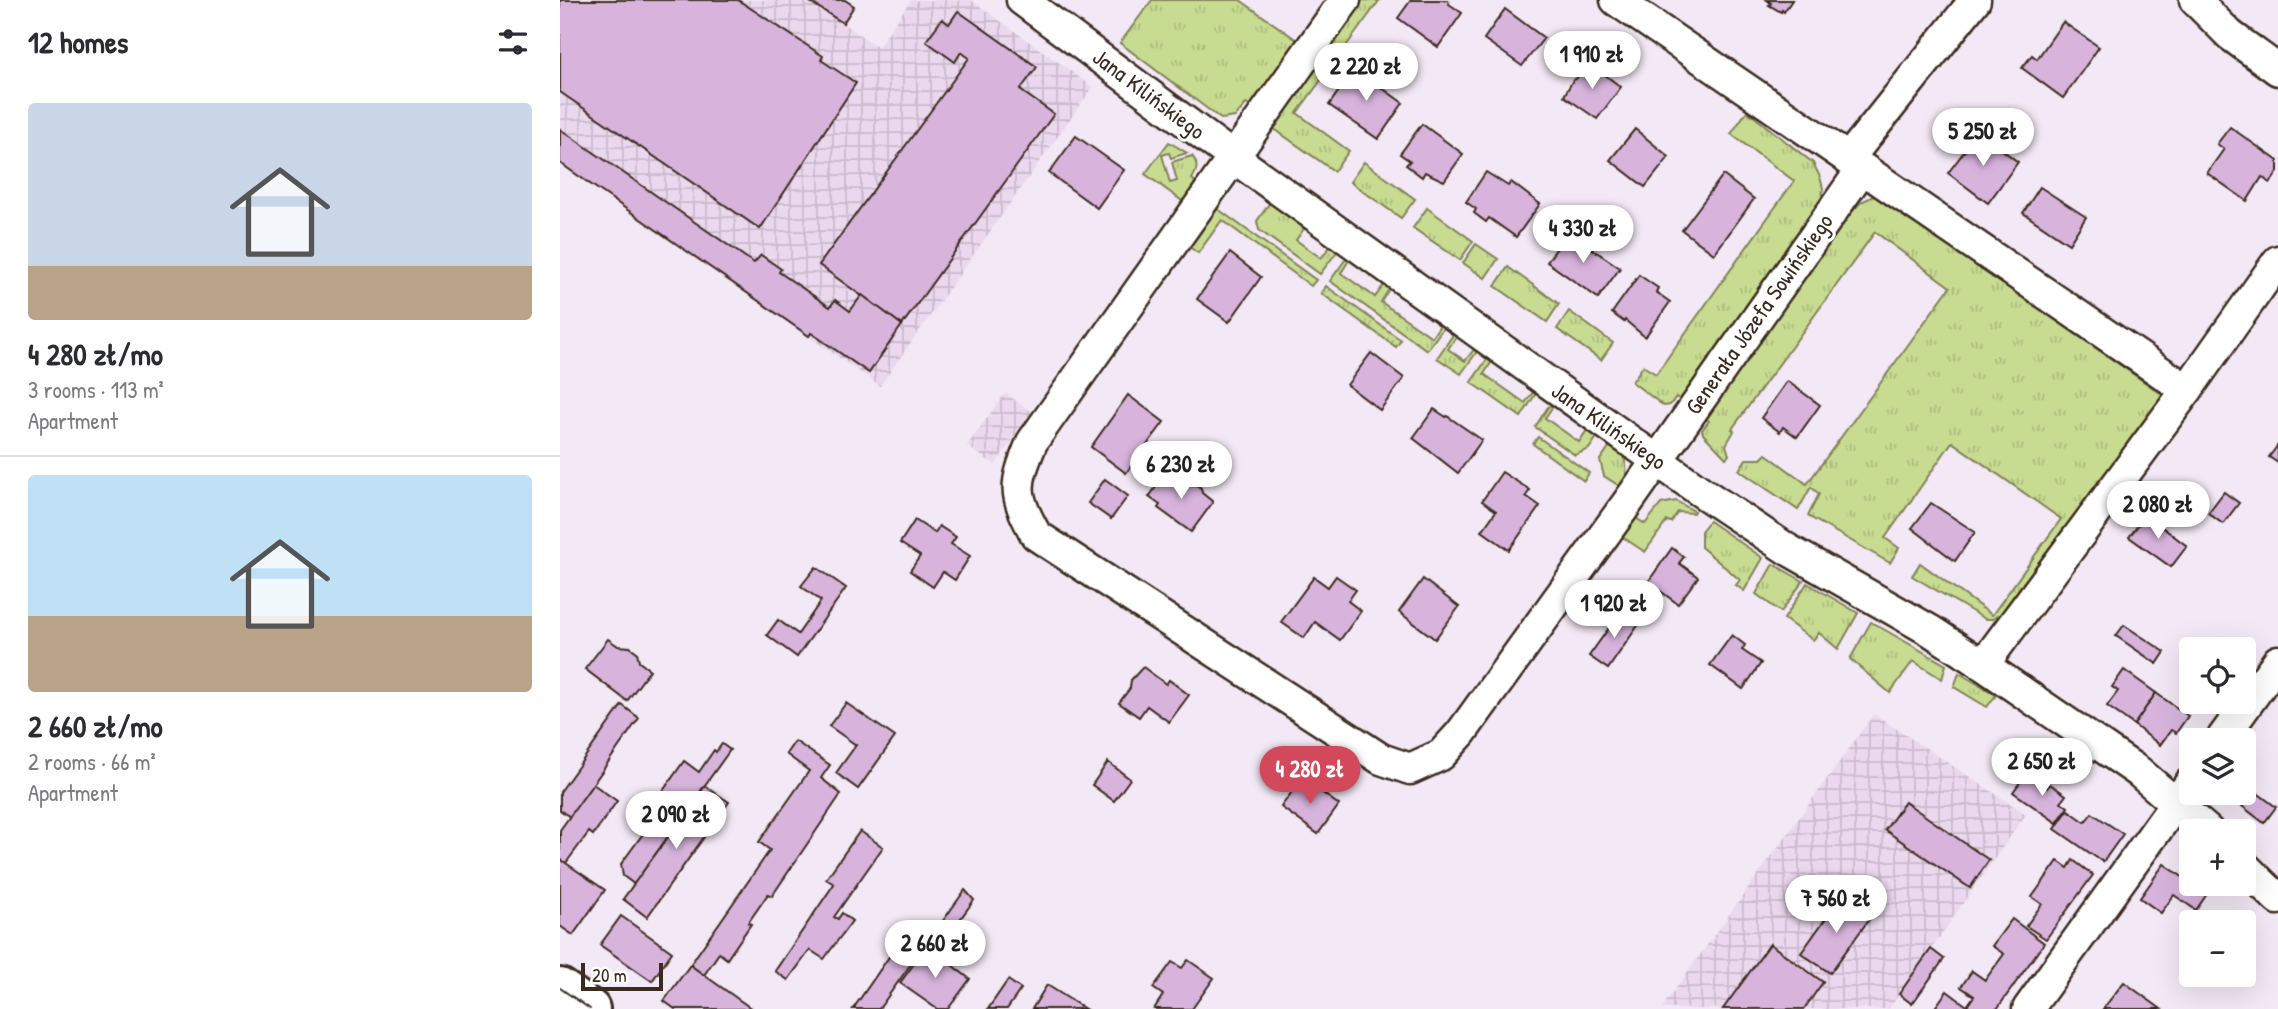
<!DOCTYPE html>
<meta charset="utf-8">
<style>
:root{--surface:#fff;--page:#f7f7f7;--text:#2b2b33;--muted:#7c7c81;--line:#e1e1e2;--accent:#d1495b}
body{margin:0;font-family:"Patrick Hand",sans-serif;background:var(--page);color:var(--text);height:100vh;display:flex;flex-direction:column;font-size:26px;white-space:nowrap}
*{box-sizing:border-box;margin:0}
p{font-size:23px;color:var(--muted)}
.icon{flex:none;width:38px;height:38px;fill:none;stroke:currentColor;stroke-width:2;stroke-linecap:round;stroke-linejoin:round}
.map{position:relative;flex:1;overflow:hidden}
.drawer{display:flex;flex-direction:column;background:var(--surface);width:560px}
.drawer>*{flex:none}
.controls{position:absolute;left:1619px;top:637px;display:grid;gap:14px}
.controls a{display:grid;place-items:center;width:77px;height:77px;border-radius:7px;background:var(--surface);box-shadow:0 7px 28px #0002;font-size:35px}
.scale{position:absolute;left:21px;bottom:18px;width:82px;box-sizing:border-box;padding-left:7px;border:4px solid #3b2a1e;border-top:0;font-size:19px;line-height:24px;white-space:nowrap;color:#3b2a1e;-webkit-text-stroke:5px #fff;paint-order:stroke}
.price{position:absolute;translate:-50% -60px;padding:0 16px;border-radius:24px;background:#fff;color:#222;font-size:23px;line-height:46px;filter:drop-shadow(0 2px 4px #0008)}
.price::after{content:'';position:absolute;left:50%;top:42px;width:21px;height:16px;margin-left:-10px;background:inherit;clip-path:polygon(0 0,100% 0,50% 100%)}
.price.selected{background:var(--accent);color:#fff}
ul{padding:0;list-style:none}
li{display:grid;align-content:center;gap:14px;height:371px;padding:0 28px}
li+li{border-top:2px solid var(--line)}
li span{display:grid;place-items:center;height:217px;border-radius:7px;color:#555}
li>.icon{margin-inline-start:auto}
span .icon{width:126px;height:126px;fill:#fffc;stroke-width:1}
li b{font-size:30px}
h2{display:flex;justify-content:space-between;align-items:center;height:84px;padding:0 28px;font-size:30px}
main{display:flex;flex:1;min-height:0}
.map>svg:first-child{display:block}
.industrial{fill:url(#industrial-grid)}
.grass{fill:url(#grass-tufts);stroke:#818258;stroke-width:2}
.garden{fill:#c7db91;stroke:#818258;stroke-width:2}
.building{fill:#d8b4dd;stroke:#3b2a1e;stroke-width:2}
.lines{fill:none;stroke-linecap:round;stroke-linejoin:round}
.minor-casing{stroke:#3b2a1e;stroke-width:35}
.secondary-casing{stroke:#3b2a1e;stroke-width:44}
.minor{stroke:#fff;stroke-width:30}
.secondary{stroke:#fff;stroke-width:38}
.tram{stroke:#3b2a1e;stroke-width:2}
.labels{text-anchor:middle;stroke-width:6;stroke-linejoin:round;paint-order:stroke}
.street-label{font-size:23px;fill:#3b2a1e;stroke:#fff}
</style>
<main>
<section class="drawer">
<h2>12 homes<svg class="icon" aria-label="filters" viewBox="0 0 24 24"><path d="M4 7h16M4 17h16"/><circle cx="9" cy="7" r="2"/><circle cx="15" cy="17" r="2"/></svg></h2>
<ul>
<li><span style="background:linear-gradient(#c9d6e8 75%,#b9a48a 0)"><svg class="icon" aria-label="home" viewBox="0 0 24 24"><path d="M3 11l9-7 9 7M6 9v11h12V9"/></svg></span><div><b>4 280 zł/mo</b><p>3 rooms · 113 m²</p><p>Apartment</p></div></li>
<li><span style="background:linear-gradient(#bfe0f5 65%,#b9a48a 0)"><svg class="icon" aria-label="home" viewBox="0 0 24 24"><path d="M3 11l9-7 9 7M6 9v11h12V9"/></svg></span><div><b>2 660 zł/mo</b><p>2 rooms · 66 m²</p><p>Apartment</p></div></li>
</ul>
</section>
<div class="map">
<svg width="1718" height="1009" viewBox="0 0 1718 1009">
<defs>
<pattern id="industrial-grid" width="8" height="8" patternUnits="userSpaceOnUse" patternTransform="scale(1.75)"><rect width="8" height="8" fill="#ebd8ee"/><path d="M0 4h8M4 0v8" fill="none" stroke="#cabacc"/></pattern>
<pattern id="grass-tufts" width="24" height="20" patternUnits="userSpaceOnUse" patternTransform="scale(1.75)"><rect width="24" height="20" fill="#c7db91"/><path d="M3 7l-1-3M5 7V3M7 7l1-3M15 17l-1-3M17 17v-4M19 17l1-3" fill="none" stroke="#acbc7d"/></pattern>
</defs>
<rect width="100%" height="100%" fill="#f3e8f5"/>
<filter id="ink" filterUnits="userSpaceOnUse"><feTurbulence type="fractalNoise" baseFrequency=".0143" numOctaves="2"/><feDisplacementMap in="SourceGraphic" scale="14" xChannelSelector="R" yChannelSelector="G"/><feConvolveMatrix kernelMatrix="1 2 1 2 8 2 1 2 1" color-interpolation-filters="sRGB"/></filter>
<g filter="url(#ink)">
<g class="industrial">
<polygon points="0,0 248,0 318,47 351,0 411,0 533,87 320,386 0,163"/>
<polygon points="445,393 472,412 435,465 407,446"/>
<polygon points="1314,714 1466,814 1329,1009 1101,1009"/>
</g>
<g class="grass">
<polygon points="592,0 680,0 741,43 693,108 686,104 675,117 661,119 560,43"/>
<polygon points="802,0 819,1 737,113 789,151 774,171 710,126"/>
<polygon points="1187,111 1253,163 1260,177 1263,188 1261,202 1123,402 1116,397 1110,405 1104,406 1072,382 1083,366 1096,374 1234,181 1171,134"/>
<path d="M 609,142 L 627,153 L 611,158 L 609,153 L 602,155 L 610,183 L 617,181 L 612,162 L 632,156 C 639,164 637,171 632,179 L 638,184 L 625,203 L 585,174 Z"/>
<polygon points="804,162 855,199 841,218 790,182"/>
<polygon points="1316,195 1606,397 1445,617 1438,615 1433,619 1425,619 1352,576 1360,563 1432,615 1501,519 1392,442 1325,538 1339,548 1330,563 1248,516 1259,494 1251,487 1238,510 1179,470 1186,459 1201,459 1206,454 1247,484 1390,287 1315,232 1172,429 1174,431 1166,445 1169,455 1166,458 1143,434 1142,430 1149,421 1142,416 1288,216 1301,202"/>
<polygon points="711,201 746,226 736,240 761,258 772,244 779,249 760,274 699,230 697,221"/>
<polygon points="657,203 658,209 756,280 751,286 662,220 638,253 628,246"/>
<polygon points="867,208 913,241 900,260 853,228"/>
<polygon points="916,244 938,259 925,278 903,263"/>
<polygon points="791,257 781,273 815,297 826,282 831,286 821,302 872,337 882,322 883,328 867,350 770,281 785,260"/>
<polygon points="948,267 999,304 987,322 935,286"/>
<polygon points="766,286 841,340 836,347 761,293"/>
<polygon points="1009,311 1053,343 1041,360 997,329"/>
<polygon points="898,334 888,349 905,361 916,347 916,353 901,374 877,358 893,335"/>
<polygon points="930,355 934,358 924,374 965,403 976,388 975,395 961,417 911,382"/>
<polygon points="995,403 985,418 1019,442 1029,427 1039,434 1029,449 1015,455 975,427 988,407"/>
<path d="M 1052,443 C 1066,455 1071,470 1061,487 L 1044,476 L 1040,460 Z"/>
<polygon points="1116,501 1134,511 1133,513 1118,512 1111,522 1107,521 1085,552 1055,532 1070,514 1085,524 1101,504"/>
<polygon points="1149,521 1203,558 1184,591 1176,585 1180,580 1141,547 1141,531"/>
<polygon points="1213,564 1243,581 1221,612 1196,594"/>
<polygon points="1247,583 1298,613 1278,649 1259,633 1253,640 1224,619"/>
<polygon points="1311,622 1386,665 1382,679 1353,661 1330,693 1290,659"/>
<polygon points="1399,673 1436,695 1427,707 1394,687"/>
</g>
<polygon class="garden" points="978,437 1029,473 1024,481 973,444"/>
<g class="building">
<polygon points="0,0 178,0 263,56 261,60 296,83 200,229 0,92"/>
<polygon points="247,0 285,0 294,6 283,23"/>
<polygon points="851,0 888,0 889,4 902,13 878,47 838,18"/>
<polygon points="1207,0 1232,0 1224,12 1222,10 1221,12 1209,5 1211,3"/>
<polygon points="945,9 984,38 962,66 924,39"/>
<polygon points="398,11 477,67 460,90 494,114 342,325 259,265 409,58 401,52 395,62 366,41 382,19 389,24"/>
<polygon points="1503,22 1539,47 1503,98 1462,68 1472,55 1477,59"/>
<polygon points="1029,63 1061,87 1037,119 1004,96 1013,80 1016,79"/>
<polygon points="794,69 806,77 808,74 820,82 818,85 843,103 818,139 769,105"/>
<polygon points="862,124 903,154 884,181 865,172 862,177 846,165 850,161 840,154"/>
<polygon points="1670,127 1718,161 1718,172 1710,183 1702,177 1687,201 1647,173 1664,149 1657,144"/>
<polygon points="0,129 194,263 201,255 221,269 219,272 270,307 275,300 290,311 302,295 342,325 309,373 251,333 249,336 0,163"/>
<polygon points="1075,129 1109,157 1085,187 1050,160"/>
<polygon points="1419,132 1458,162 1428,203 1388,173"/>
<polygon points="516,136 564,170 537,208 489,173"/>
<polygon points="926,172 948,186 951,182 980,204 956,237 929,218 926,222 914,213 916,209 906,202"/>
<polygon points="1163,175 1194,199 1154,254 1122,230"/>
<polygon points="1480,187 1526,217 1509,244 1463,213"/>
<polygon points="1008,232 1060,268 1038,298 987,262"/>
<polygon points="670,253 701,277 669,322 637,299"/>
<polygon points="1079,275 1098,288 1096,292 1110,302 1085,337 1065,320 1064,322 1052,313"/>
<polygon points="811,353 844,378 820,410 787,385"/>
<polygon points="1227,381 1260,405 1237,437 1223,427 1220,432 1201,418"/>
<polygon points="568,395 604,422 566,473 531,447"/>
<polygon points="874,409 886,417 887,416 922,440 898,473 853,438"/>
<polygon points="1718,445 1718,463 1709,457"/>
<polygon points="942,472 970,490 966,496 980,506 949,550 922,531 936,511 922,501"/>
<polygon points="606,473 617,482 620,478 631,485 636,485 641,488 642,493 653,502 631,532 598,508 600,505 589,497"/>
<polygon points="545,479 568,496 551,519 528,503"/>
<polygon points="1664,492 1679,503 1663,524 1648,513"/>
<polygon points="1371,503 1415,532 1395,561 1352,528"/>
<polygon points="1586,515 1627,546 1611,567 1569,537"/>
<polygon points="355,520 375,533 379,526 396,537 391,544 410,556 395,580 383,572 373,587 350,571 360,556 340,543"/>
<polygon points="1112,548 1124,557 1119,563 1138,577 1118,604 1088,582"/>
<polygon points="256,567 286,588 237,657 207,635 218,620 238,634 261,601 241,586"/>
<polygon points="776,576 796,590 788,601 801,611 780,640 755,622 744,638 721,622 754,577 768,587"/>
<polygon points="863,579 899,607 875,639 839,612"/>
<polygon points="1061,611 1079,624 1048,669 1029,656"/>
<polygon points="1564,625 1605,652 1597,664 1556,636"/>
<polygon points="1172,635 1185,645 1182,650 1201,663 1183,689 1150,665"/>
<polygon points="48,639 58,646 70,647 77,652 79,662 90,670 67,701 25,669"/>
<polygon points="583,667 606,684 609,680 629,695 609,722 587,706 579,717 559,703 570,688 571,680"/>
<polygon points="1564,670 1596,693 1574,725 1547,706 1558,691 1552,687"/>
<polygon points="1596,693 1628,716 1616,733 1611,730 1600,745 1574,725"/>
<polygon points="286,703 335,737 298,789 276,773 296,745 269,726"/>
<polygon points="62,705 79,718 10,817 0,810 0,792"/>
<polygon points="235,741 270,765 261,778 281,794 212,896 208,894 188,923 191,924 167,959 159,953 144,975 130,965 210,850 199,842 249,771 226,754"/>
<polygon points="162,744 170,750 74,884 63,876 61,864 93,820 86,815 124,761 139,772 154,750 156,752"/>
<polygon points="548,762 570,779 554,801 532,785"/>
<polygon points="1466,774 1487,788 1490,784 1506,795 1501,802 1508,807 1497,823 1453,792"/>
<polygon points="742,778 779,805 758,834 721,807"/>
<polygon points="1684,783 1716,807 1704,823 1665,793 1684,793"/>
<polygon points="33,784 57,801 33,835 29,832 6,863 0,859 0,830"/>
<polygon points="145,786 169,802 87,917 63,899"/>
<polygon points="1345,802 1429,860 1410,888 1325,830"/>
<polygon points="1508,810 1525,822 1532,813 1563,834 1543,862 1495,829"/>
<polygon points="300,831 323,847 274,917 278,919 282,913 292,921 264,959 250,950 228,980 215,971 274,884 266,879"/>
<polygon points="0,859 45,890 13,935 0,926"/>
<polygon points="1513,860 1533,875 1486,939 1466,926 1482,904 1472,897 1498,861 1508,868"/>
<polygon points="1604,864 1647,894 1636,910 1614,895 1601,913 1580,898"/>
<polygon points="405,890 414,900 390,933 380,925"/>
<polygon points="1281,897 1310,918 1270,973 1241,953"/>
<polygon points="61,916 112,952 92,981 40,945"/>
<polygon points="1452,919 1484,943 1437,1009 1411,1009 1407,1006 1414,996 1401,987 1412,971 1425,980 1444,954 1432,946"/>
<polygon points="342,938 360,951 319,1009 293,1009"/>
<polygon points="1210,944 1263,982 1244,1009 1163,1009"/>
<polygon points="367,946 410,979 388,1009 377,1009 340,983"/>
<polygon points="1371,949 1384,959 1352,1004 1339,994"/>
<polygon points="628,960 654,978 632,1009 594,1009 603,995 593,988 612,962 622,968"/>
<polygon points="130,965 144,975 192,1009 115,1009 104,1001"/>
<polygon points="448,980 461,989 447,1009 428,1009"/>
<polygon points="1564,982 1601,1009 1543,1009"/>
<polygon points="487,985 525,1009 472,1009"/>
<polygon points="1387,991 1411,1009 1374,1009"/>
</g>
<g class="lines">
<g class="minor-casing">
<g id="minor">
<polyline points="462,0 673,157 1140,491 1227,549 1371,631 1423,665 1579,772 1648,831"/>
<path d="M 785,0 L 472,442 C 454,486 453,493 476,535 L 821,759 L 850,769 L 881,755 L 901,733 L 1068,502 L 1302,169"/>
<polyline points="1056,0 1627,390"/>
<polyline points="1635,0 1670,35 1718,70"/>
<polyline points="1288,159 1415,0"/>
<polyline points="1423,665 1627,390 1718,261"/>
<polyline points="1661,740 1718,661"/>
<polyline points="1684,866 1718,899"/>
<polyline points="1468,1009 1631,782"/>
</g>
</g>
<g class="secondary-casing">
<polyline id="secondary" points="0,988 30,1009"/>
</g>
<use href="#minor" class="minor"/>
<use href="#secondary" class="secondary"/>
<polyline class="tram" points="0,988 30,1009"/>
</g>
</g>
<g class="labels">
<g class="street-label">
<text transform="translate(589 94) rotate(37)" y="8">Jana Kilińskiego</text>
<text transform="translate(1199 314) rotate(-55)" y="8">Generała Józefa Sowińskiego</text>
<text transform="translate(1049 426) rotate(35)" y="8">Jana Kilińskiego</text>
</g>
</g>
</svg>
<div class="controls">
<a><svg class="icon" aria-label="locate" viewBox="0 0 24 24"><circle cx="12" cy="12" r="6"/><path d="M12 2v4M12 18v4M2 12h4M18 12h4"/></svg></a>
<a><svg class="icon" aria-label="layers" viewBox="0 0 24 24"><path d="M12 4l9 5-9 5-9-5zM3 14l9 5 9-5"/></svg></a>
<a>+</a>
<a>−</a>
</div>
<div class="scale">20 m</div>
<b class="price" style="left:1032px;top:91px">1 910 zł</b>
<b class="price" style="left:806px;top:103px">2 220 zł</b>
<b class="price" style="left:1423px;top:168px">5 250 zł</b>
<b class="price" style="left:1023px;top:265px">4 330 zł</b>
<b class="price" style="left:621px;top:501px">6 230 zł</b>
<b class="price" style="left:1598px;top:541px">2 080 zł</b>
<b class="price" style="left:1054px;top:640px">1 920 zł</b>
<b class="price" style="left:1482px;top:798px">2 650 zł</b>
<b class="price selected" style="left:750px;top:806px">4 280 zł</b>
<b class="price" style="left:116px;top:851px">2 090 zł</b>
<b class="price" style="left:1276px;top:935px">7 560 zł</b>
<b class="price" style="left:375px;top:980px">2 660 zł</b>
</div>
</main>
